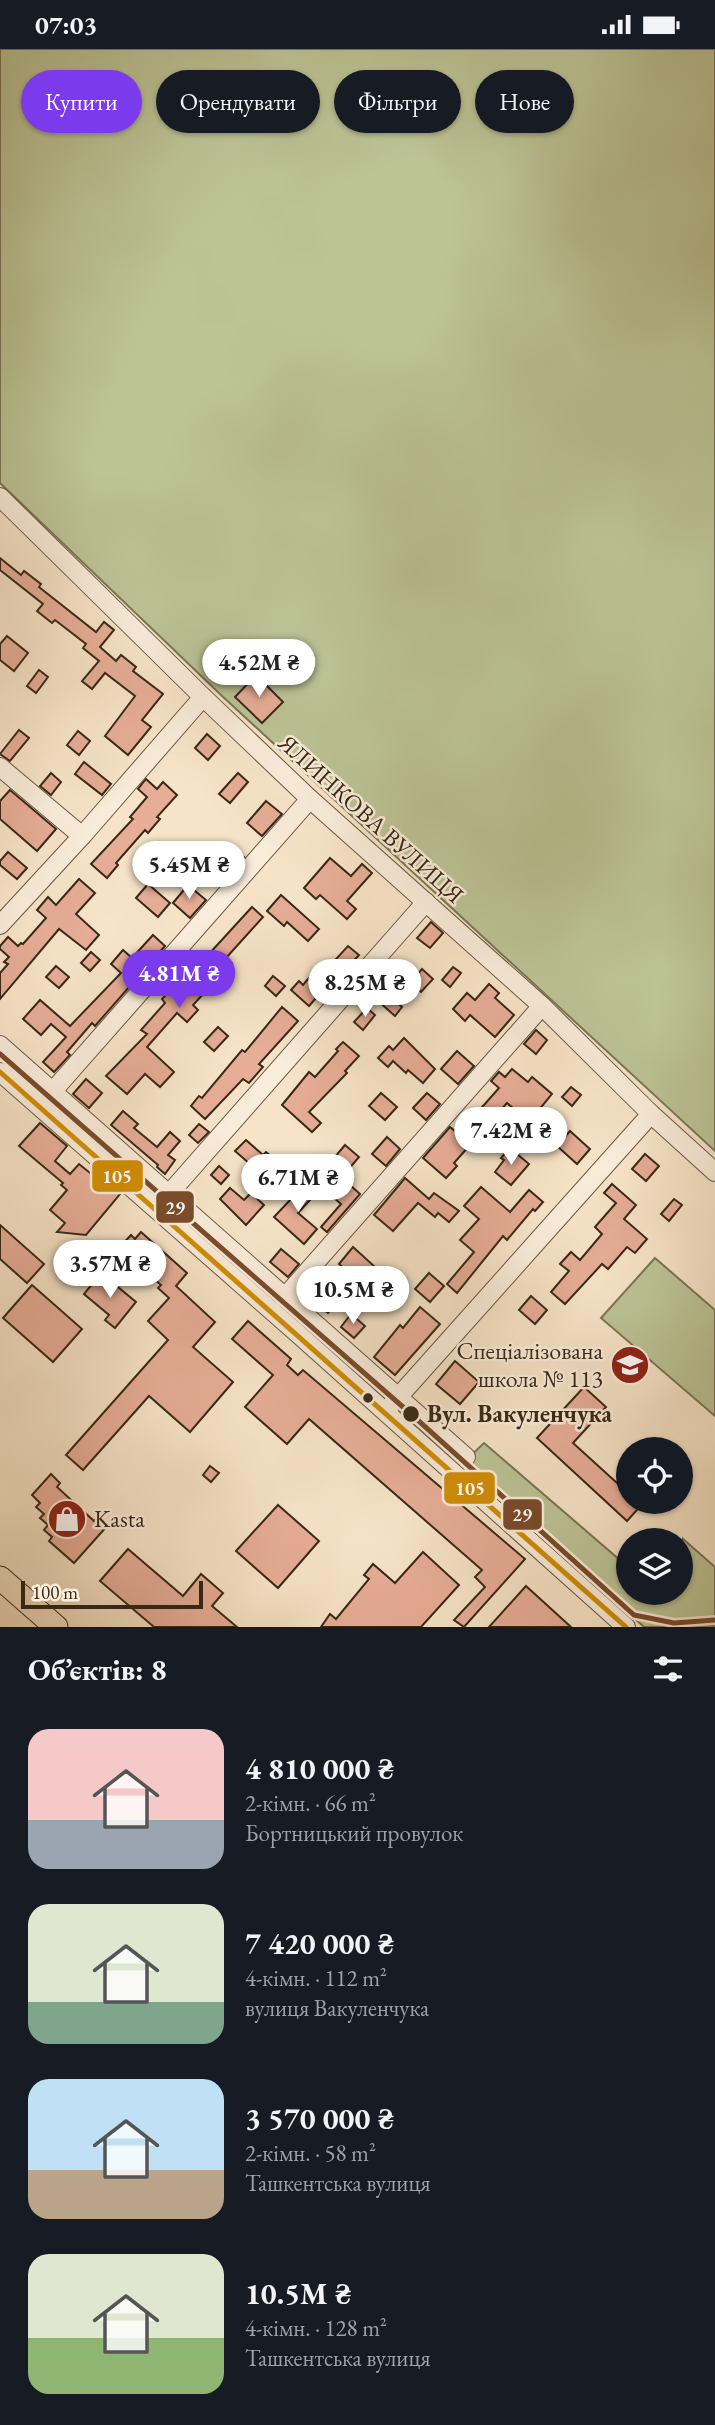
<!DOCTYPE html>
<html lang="uk">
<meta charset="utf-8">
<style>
:root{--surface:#171b24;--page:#242831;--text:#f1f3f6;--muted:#9ea1a6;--accent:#7c3aed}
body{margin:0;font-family:"EB Garamond",serif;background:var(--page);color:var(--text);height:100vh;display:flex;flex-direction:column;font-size:26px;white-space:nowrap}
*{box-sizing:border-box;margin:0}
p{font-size:23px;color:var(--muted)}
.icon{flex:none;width:38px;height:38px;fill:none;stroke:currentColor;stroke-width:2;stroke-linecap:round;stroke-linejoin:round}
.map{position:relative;height:1578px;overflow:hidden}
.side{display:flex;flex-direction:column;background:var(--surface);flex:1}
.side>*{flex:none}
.top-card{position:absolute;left:21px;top:21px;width:674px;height:63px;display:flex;gap:14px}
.tools{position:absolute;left:616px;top:1388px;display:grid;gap:14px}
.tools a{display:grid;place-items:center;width:77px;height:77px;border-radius:50%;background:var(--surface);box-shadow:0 2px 5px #0004;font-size:35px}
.scale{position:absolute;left:21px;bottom:18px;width:182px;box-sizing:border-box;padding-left:7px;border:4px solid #392816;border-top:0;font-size:19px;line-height:24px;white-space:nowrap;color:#392816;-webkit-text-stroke:5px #faeddb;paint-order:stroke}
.price{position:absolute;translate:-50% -60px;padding:0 16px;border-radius:24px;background:#fff;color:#222;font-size:23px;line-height:46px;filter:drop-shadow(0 2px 4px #0008)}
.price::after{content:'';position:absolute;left:50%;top:42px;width:21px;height:16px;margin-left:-10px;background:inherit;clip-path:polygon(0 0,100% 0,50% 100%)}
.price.selected{background:var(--accent);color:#fff}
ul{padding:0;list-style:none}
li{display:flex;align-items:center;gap:21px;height:175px;padding:0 28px}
li span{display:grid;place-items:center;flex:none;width:196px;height:140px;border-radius:21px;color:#555}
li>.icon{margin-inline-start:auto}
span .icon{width:84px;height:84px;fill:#fffc;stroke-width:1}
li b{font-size:30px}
h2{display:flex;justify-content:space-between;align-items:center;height:84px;padding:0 28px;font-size:30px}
.chip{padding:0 24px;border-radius:32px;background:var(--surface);box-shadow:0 2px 5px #0004;font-size:24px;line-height:63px}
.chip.selected{background:var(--accent);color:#fff}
.status{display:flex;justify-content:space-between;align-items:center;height:49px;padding:0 35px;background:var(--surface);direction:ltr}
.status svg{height:19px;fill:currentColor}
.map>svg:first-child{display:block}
.green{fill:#bcc496;stroke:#7a7656;stroke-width:2}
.building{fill:#e7ad97;stroke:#392816;stroke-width:2}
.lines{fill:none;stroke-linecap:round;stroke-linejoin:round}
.minor-casing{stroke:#685742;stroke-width:20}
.major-casing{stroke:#392816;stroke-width:25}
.minor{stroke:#faeddb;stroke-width:18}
.major{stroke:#f7e4c8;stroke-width:23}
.tram{stroke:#392816;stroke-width:2}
.bus-1-casing{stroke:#faeddb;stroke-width:10}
.bus-1{stroke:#d18d04;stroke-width:5}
.tram-1-casing{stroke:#faeddb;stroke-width:10}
.tram-1{stroke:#7a4b2a;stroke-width:5}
.bus-dot{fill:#392816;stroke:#faeddb;stroke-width:2.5}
.labels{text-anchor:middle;stroke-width:5;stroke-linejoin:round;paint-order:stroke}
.street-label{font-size:24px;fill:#392816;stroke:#faeddb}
.poi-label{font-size:24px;fill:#392816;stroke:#faeddb;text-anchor:end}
.stop-label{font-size:24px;font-weight:bold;fill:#392816;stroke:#faeddb;text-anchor:start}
.line-badge{stroke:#faeddb;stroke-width:2.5}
.badge-label{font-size:19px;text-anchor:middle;font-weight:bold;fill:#fff}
</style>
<div class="status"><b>07:03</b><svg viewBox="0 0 49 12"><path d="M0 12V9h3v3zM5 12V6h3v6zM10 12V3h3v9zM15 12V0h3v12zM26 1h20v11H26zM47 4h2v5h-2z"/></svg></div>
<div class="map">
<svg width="715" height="1578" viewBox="0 0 715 1578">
<rect width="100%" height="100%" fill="#f7e4c8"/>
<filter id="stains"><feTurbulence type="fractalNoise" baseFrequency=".00286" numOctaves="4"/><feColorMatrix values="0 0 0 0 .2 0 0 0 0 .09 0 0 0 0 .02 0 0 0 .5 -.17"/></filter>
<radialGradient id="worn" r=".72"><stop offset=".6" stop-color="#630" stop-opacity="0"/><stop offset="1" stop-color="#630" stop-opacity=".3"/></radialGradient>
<g class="green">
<polygon points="0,0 715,0 715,1102 221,646 0,434"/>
<polygon points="655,1209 715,1261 715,1367 601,1269"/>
<polygon points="484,1394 628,1518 628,1544 681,1544 683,1490 715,1518 715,1568 667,1571 637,1564 464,1413"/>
<polygon points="633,1568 669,1577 715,1576 715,1578 644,1578"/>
</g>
<g class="building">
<polygon points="0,509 21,526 24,522 41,535 39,538 96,583 104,573 114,581 100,598 116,612 121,606 136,618 133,622 163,645 142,671 151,678 128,706 105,687 135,647 105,624 92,640 82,632 99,612 83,599 86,595 55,571 52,574 37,562 43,555 0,521"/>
<polygon points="7,587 28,604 14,622 0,611 0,595"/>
<polygon points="39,621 48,628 36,644 27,637"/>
<polygon points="256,626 283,653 262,674 235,648"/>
<polygon points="19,681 29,689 10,712 0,705"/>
<polygon points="78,682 90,692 79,706 67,696"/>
<polygon points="207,685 220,697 208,711 195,699"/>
<polygon points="84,713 111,735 102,746 75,725"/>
<polygon points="51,724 61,733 51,746 40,737"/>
<polygon points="238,724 248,733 230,754 219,745"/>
<polygon points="146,730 157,740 163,733 177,746 157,768 160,770 148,784 145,781 116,814 118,816 107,829 91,815 133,770 130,768 147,748 138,740"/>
<polygon points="10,741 56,780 37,802 0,770 0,752"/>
<polygon points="266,752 282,765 262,787 247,774"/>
<polygon points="229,795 244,808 229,825 214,812"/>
<polygon points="8,803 27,819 17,830 0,816 0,812"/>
<polygon points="330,809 351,827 362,815 372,824 347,852 356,860 347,870 320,846 316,850 304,839"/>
<polygon points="79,830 95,844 76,865 99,886 86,901 59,880 0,950 0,924 8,915 4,913 9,908 0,900 0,897 8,888 18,897 21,894 23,895 46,869 37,861 48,848 56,856"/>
<polygon points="148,835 170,854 158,868 136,849"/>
<polygon points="188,836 206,851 190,869 173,854"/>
<polygon points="281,846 319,880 308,892 287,873 284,877 267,862"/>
<polygon points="252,858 263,868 226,909 232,914 193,956 198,961 187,973 177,964 147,998 174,1023 160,1038 145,1025 127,1045 106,1027 147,985 141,981 165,954 162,950 173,938 176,941"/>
<polygon points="431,873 443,884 430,899 417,889"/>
<polygon points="153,886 165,897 95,977 92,974 67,1003 70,1006 54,1023 43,1013 66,988 51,975 41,986 23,970 40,951 70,977 121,924 111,915 123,901 132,909"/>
<polygon points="348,897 359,906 347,919 344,917 309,957 291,941 299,932 303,936 320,916 326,921"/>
<polygon points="91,903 100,911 90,922 81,914"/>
<polygon points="56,917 69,928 59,939 46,928"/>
<polygon points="453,918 461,924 450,938 442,931"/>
<polygon points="422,920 433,930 421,943 410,934"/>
<polygon points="273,927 285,937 276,947 265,937"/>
<polygon points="489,935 499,944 495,949 514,966 495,988 470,966 465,972 453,960 467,944 475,951"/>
<polygon points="386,944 402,958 395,967 378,952"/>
<polygon points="282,958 298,972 259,1015 263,1018 249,1034 243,1030 205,1070 191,1057 199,1047 202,1049 242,1001 245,1003"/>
<polygon points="367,959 375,966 363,981 354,973"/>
<polygon points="218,978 228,987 214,1002 204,993"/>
<polygon points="536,981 547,991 536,1005 524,995"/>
<polygon points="404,989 435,1020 423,1034 408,1021 406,1024 393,1012 388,1018 378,1009 389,997 393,1001"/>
<polygon points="343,993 359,1007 345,1022 347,1024 309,1063 321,1074 312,1083 282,1056 309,1023 315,1028 338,1002 336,1000"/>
<polygon points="457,1002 474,1017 458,1035 441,1020"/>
<polygon points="512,1020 528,1033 532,1028 552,1045 529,1073 507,1054 454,1114 457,1117 446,1129 423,1109 450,1078 456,1083 467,1071 469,1073 499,1039 491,1032 499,1023 505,1028"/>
<polygon points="86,1030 102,1044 89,1059 73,1045"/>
<polygon points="571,1038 581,1046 572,1057 562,1048"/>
<polygon points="381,1044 397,1058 385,1071 369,1057"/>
<polygon points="427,1044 440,1055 426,1071 413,1059"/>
<polygon points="123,1062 138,1075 134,1079 157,1098 170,1083 180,1092 168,1106 175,1111 165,1125 157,1118 158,1116 111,1076"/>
<polygon points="40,1074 67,1097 55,1112 70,1125 79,1115 100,1132 103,1129 121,1144 86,1186 57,1183 65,1174 50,1161 67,1141 61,1136 63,1134 19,1097"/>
<polygon points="199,1075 209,1083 198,1094 189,1086"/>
<polygon points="570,1082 590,1100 577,1115 557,1097"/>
<polygon points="387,1088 400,1100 386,1117 372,1105"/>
<polygon points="246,1091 263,1106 266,1103 277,1112 281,1108 290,1116 273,1135 235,1102"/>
<polygon points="345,1096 359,1108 347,1122 334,1109"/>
<polygon points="510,1099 529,1115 511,1136 495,1123 504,1111 501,1109"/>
<polygon points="645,1105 659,1117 646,1132 632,1120"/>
<polygon points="219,1117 229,1126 221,1135 211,1126"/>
<polygon points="339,1126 360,1145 327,1183 321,1178 341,1155 325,1141"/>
<polygon points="405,1129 429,1150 434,1144 459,1162 449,1173 438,1164 435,1168 418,1154 393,1182 374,1166"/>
<polygon points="308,1132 319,1141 298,1164 317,1180 304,1195 274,1168"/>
<polygon points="612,1135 636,1156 624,1170 647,1190 635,1204 627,1198 608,1220 602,1215 565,1255 551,1243 569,1222 560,1215 571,1203 580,1211 602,1185 595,1178 616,1154 604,1144"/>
<polygon points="481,1138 510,1163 529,1141 543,1153 535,1162 533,1160 507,1191 503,1187 457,1244 447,1235 474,1203 460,1191 479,1170 464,1157"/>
<polygon points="230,1139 244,1151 251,1144 264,1156 246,1176 220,1150"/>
<polygon points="674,1150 682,1156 669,1172 661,1165"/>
<polygon points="0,1176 44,1215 27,1234 0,1210"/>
<polygon points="141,1183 187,1224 176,1237 215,1273 193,1298 233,1333 190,1383 149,1347 83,1421 66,1406 168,1291 148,1272 169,1249 158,1239 161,1236 119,1199 131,1186 135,1190"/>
<polygon points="353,1198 375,1218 369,1225 363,1220 355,1229 339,1215"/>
<polygon points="281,1200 299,1215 288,1228 270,1213"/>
<polygon points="101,1224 136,1253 115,1279 105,1271 109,1266 84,1245"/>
<polygon points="429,1224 444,1237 430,1253 415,1240"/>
<polygon points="32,1236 82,1280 53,1313 3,1269"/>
<polygon points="317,1238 337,1254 328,1264 309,1249"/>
<polygon points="531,1247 547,1261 535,1275 519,1261"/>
<polygon points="420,1258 440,1275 395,1326 374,1308 400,1276 403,1279"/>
<polygon points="351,1265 365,1277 354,1289 341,1278"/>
<polygon points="248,1272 291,1310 287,1316 298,1326 303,1321 525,1510 464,1578 454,1571 485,1538 475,1528 482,1521 309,1370 287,1395 245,1358 273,1326 232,1290"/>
<polygon points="455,1312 479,1333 460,1355 436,1335"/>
<polygon points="584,1338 606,1358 573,1394 628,1444 628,1452 645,1452 627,1472 537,1389"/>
<polygon points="210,1417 219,1424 211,1433 203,1426"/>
<polygon points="51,1425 60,1434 57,1438 94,1472 98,1467 108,1476 74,1514 49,1492 52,1488 44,1481 48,1476 40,1469 44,1465 36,1458 40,1454 32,1446"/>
<polygon points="278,1456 319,1492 278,1539 236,1502"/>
<polygon points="128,1500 183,1547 201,1525 223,1544 212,1557 237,1578 154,1578 100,1532"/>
<polygon points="423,1503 459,1536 421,1578 321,1578 330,1565 336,1570 369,1530 364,1526 373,1515 395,1534"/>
<polygon points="526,1537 571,1578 489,1578"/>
</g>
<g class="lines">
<g class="minor-casing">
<g id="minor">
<polyline points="0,448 203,648 310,750 542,957 651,1065 715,1123"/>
<polyline points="0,718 82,787"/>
<polyline points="0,876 82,787 203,648"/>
<polyline points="0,996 466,1408"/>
<polyline points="0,1023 297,1284 626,1578"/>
<polyline points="52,1043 310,750"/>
<polyline points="168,1146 426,853"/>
<polyline points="284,1249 542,957"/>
<polyline points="392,1355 651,1065"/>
</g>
</g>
<g class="major-casing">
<polyline id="major" points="0,1529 56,1578"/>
</g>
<use href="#minor" class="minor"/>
<use href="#major" class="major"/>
<polyline class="tram" points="698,1574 715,1573"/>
<g class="bus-1-casing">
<polyline id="bus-1" points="0,1023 626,1578"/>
</g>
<use href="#bus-1" class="bus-1"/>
<g class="tram-1-casing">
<polyline id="tram-1" points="0,1005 411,1365 634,1566 674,1574 715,1571"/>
</g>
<use href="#tram-1" class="tram-1"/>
</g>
<defs>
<g id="school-disc" transform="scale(2.0125)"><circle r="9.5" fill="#8f2418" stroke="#faeddb"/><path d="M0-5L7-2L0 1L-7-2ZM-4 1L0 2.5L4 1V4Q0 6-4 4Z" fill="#fff"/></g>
<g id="shop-disc" transform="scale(2.0125)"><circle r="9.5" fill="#8f2418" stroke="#faeddb"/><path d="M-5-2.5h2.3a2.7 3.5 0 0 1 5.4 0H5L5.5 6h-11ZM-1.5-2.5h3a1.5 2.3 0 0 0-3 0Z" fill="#fff"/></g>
</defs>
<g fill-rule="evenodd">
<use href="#school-disc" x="630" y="1316"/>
<use href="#shop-disc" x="67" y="1470"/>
</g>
<g class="bus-dot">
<circle cx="368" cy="1349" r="6"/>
<circle cx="411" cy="1365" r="9"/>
</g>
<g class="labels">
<g class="street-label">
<text transform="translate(371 770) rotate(42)" y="8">ЯЛИНКОВА ВУЛИЦЯ</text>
</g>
<g class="poi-label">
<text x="603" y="1310">Спеціалізована<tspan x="603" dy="28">школа № 113</tspan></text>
<text x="94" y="1478" text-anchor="start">Kasta</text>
</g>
<g class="stop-label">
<text x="427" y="1373">Вул. Вакуленчука</text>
</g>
</g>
<g class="line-badge">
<rect x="91" y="1110" width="53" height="34" rx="7" fill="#d18d04"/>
<rect x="155" y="1141" width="40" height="34" rx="7" fill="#7a4b2a"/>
<rect x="443" y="1422" width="53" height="34" rx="7" fill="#d18d04"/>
<rect x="502" y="1449" width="41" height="33" rx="7" fill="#7a4b2a"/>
</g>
<g class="badge-label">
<text x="117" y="1134">105</text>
<text x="175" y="1165">29</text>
<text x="470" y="1446">105</text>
<text x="522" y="1472">29</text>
</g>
<rect width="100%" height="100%" filter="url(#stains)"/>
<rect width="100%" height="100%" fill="url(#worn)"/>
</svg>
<div class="tools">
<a><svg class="icon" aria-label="locate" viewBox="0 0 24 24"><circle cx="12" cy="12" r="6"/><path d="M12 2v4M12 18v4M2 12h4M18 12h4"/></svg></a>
<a><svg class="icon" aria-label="layers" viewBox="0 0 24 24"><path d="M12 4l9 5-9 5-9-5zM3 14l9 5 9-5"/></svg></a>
</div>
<div class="scale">100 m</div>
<b class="price" style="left:259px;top:650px">4.52M ₴</b>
<b class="price" style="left:189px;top:852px">5.45M ₴</b>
<b class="price selected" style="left:179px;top:961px">4.81M ₴</b>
<b class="price" style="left:365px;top:970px">8.25M ₴</b>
<b class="price" style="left:511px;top:1118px">7.42M ₴</b>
<b class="price" style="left:298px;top:1165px">6.71M ₴</b>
<b class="price" style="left:110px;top:1251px">3.57M ₴</b>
<b class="price" style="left:353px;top:1277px">10.5M ₴</b>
<div class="top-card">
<a class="chip selected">Купити</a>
<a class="chip">Орендувати</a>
<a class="chip">Фільтри</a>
<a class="chip">Нове</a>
</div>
</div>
<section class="side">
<h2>Об’єктів: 8<svg class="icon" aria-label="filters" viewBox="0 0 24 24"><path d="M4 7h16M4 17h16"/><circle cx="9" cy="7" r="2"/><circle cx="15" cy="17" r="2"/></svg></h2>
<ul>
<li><span style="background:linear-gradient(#f6c9c9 65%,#9aa5b1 0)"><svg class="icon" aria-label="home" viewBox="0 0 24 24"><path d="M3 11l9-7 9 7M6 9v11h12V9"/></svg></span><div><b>4 810 000 ₴</b><p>2-кімн. · 66 m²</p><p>Бортницький провулок</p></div></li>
<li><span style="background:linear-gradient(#dfe7d0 70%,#7fa58c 0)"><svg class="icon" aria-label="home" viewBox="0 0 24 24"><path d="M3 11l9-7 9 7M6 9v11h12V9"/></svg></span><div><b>7 420 000 ₴</b><p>4-кімн. · 112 m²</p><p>вулиця Вакуленчука</p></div></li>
<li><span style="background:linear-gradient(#bfe0f5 65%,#b9a48a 0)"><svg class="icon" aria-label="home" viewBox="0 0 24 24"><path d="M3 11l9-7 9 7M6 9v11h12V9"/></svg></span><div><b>3 570 000 ₴</b><p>2-кімн. · 58 m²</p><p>Ташкентська вулиця</p></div></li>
<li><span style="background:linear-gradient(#dfe7d0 60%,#8fb573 0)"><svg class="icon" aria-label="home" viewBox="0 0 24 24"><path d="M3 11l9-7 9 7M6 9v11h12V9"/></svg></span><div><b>10.5M ₴</b><p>4-кімн. · 128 m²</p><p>Ташкентська вулиця</p></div></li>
</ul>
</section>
